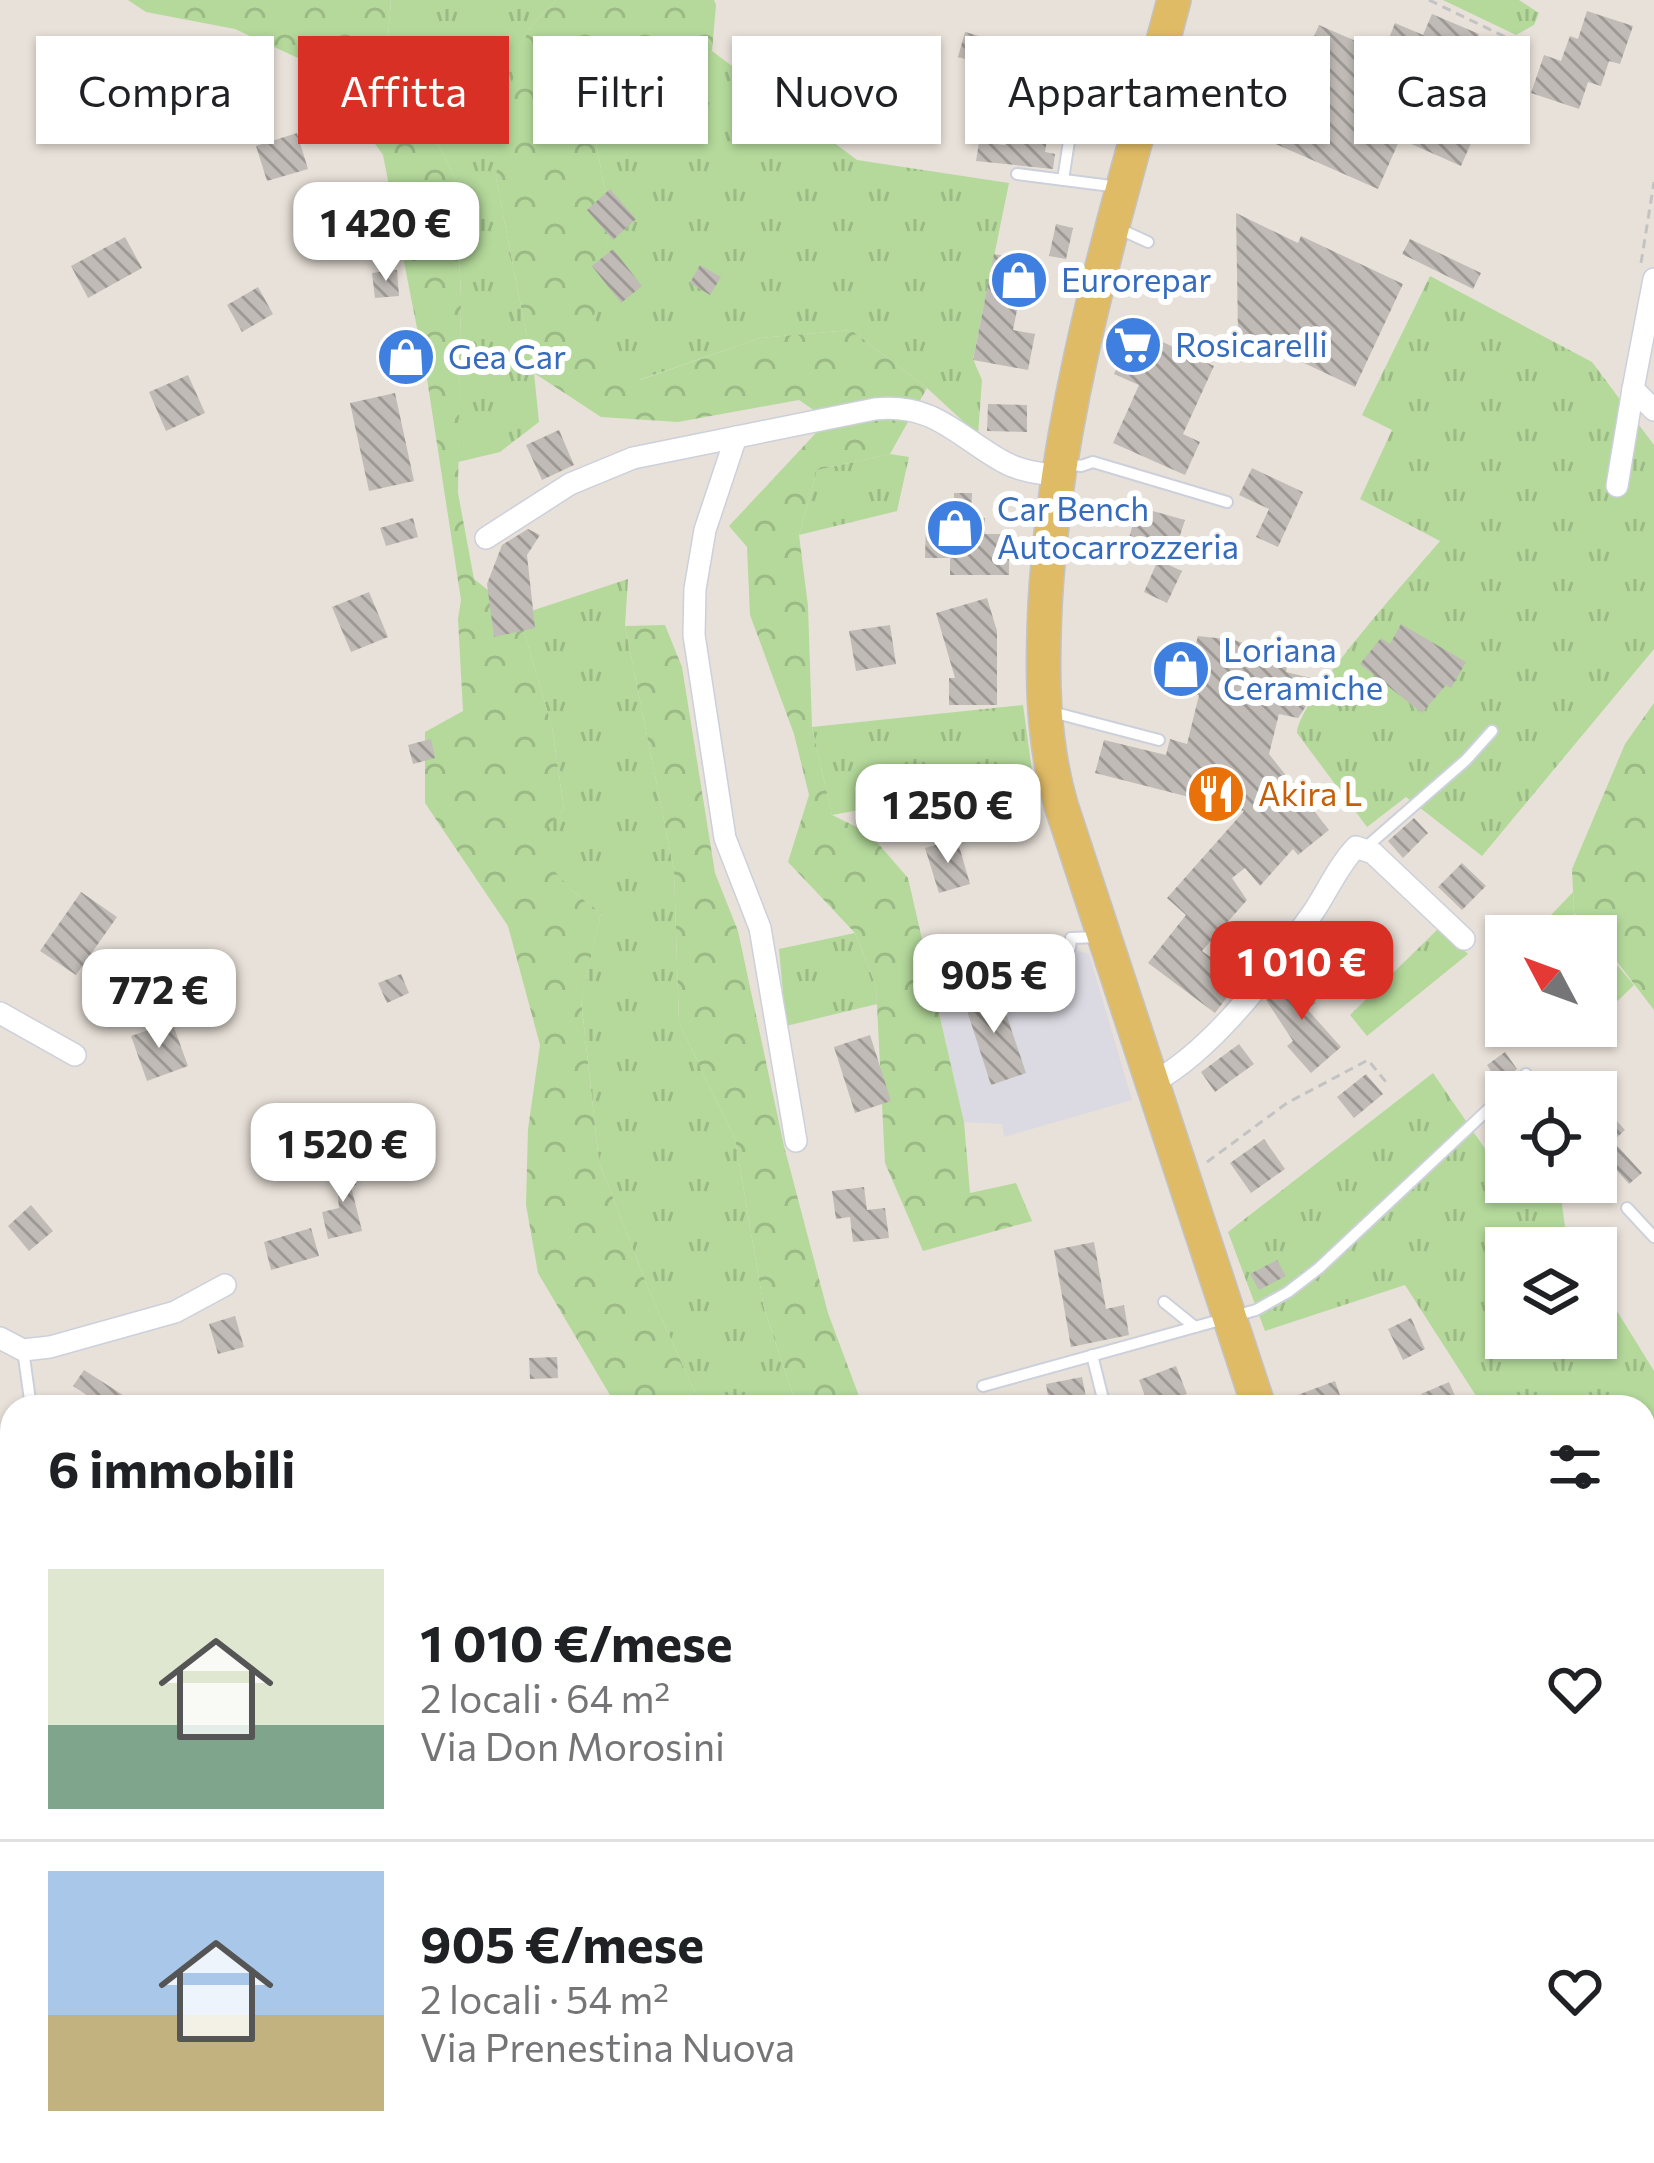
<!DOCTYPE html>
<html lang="it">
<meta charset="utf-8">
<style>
:root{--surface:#fff;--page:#f6f6f6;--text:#202124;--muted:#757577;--line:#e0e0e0;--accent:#d93025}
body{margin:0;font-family:Commissioner,sans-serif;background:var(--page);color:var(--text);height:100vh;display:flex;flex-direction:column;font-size:45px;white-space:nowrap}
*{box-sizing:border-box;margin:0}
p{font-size:39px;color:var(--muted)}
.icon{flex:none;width:66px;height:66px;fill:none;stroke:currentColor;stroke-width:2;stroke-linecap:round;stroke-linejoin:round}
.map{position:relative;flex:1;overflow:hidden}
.panel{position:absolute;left:0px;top:1395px;width:1656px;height:768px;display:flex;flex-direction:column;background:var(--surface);border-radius:36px 36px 0 0;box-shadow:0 3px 9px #0004}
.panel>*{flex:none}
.hud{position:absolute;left:36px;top:36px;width:1584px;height:108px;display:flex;gap:24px}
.needle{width:78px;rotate:311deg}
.controls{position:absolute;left:1485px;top:915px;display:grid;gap:24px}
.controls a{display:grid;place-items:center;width:132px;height:132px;border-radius:0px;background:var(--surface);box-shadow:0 3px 9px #0004;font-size:60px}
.price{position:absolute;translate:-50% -102px;padding:0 27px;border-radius:24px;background:#fff;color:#222;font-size:39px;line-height:78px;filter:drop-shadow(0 3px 6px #0008)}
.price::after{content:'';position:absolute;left:50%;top:72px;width:36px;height:27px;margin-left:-18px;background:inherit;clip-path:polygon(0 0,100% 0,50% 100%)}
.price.selected{background:var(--accent);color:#fff}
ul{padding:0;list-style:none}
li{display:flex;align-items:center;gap:36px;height:300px;padding:0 48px}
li+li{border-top:3px solid var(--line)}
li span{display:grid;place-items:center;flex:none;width:336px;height:240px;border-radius:0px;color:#555}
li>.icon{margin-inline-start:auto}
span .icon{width:144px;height:144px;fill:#fffc;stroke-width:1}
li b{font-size:51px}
h2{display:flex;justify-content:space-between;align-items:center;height:144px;padding:0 48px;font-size:51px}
.tag{padding:0 42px;border-radius:0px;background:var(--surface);box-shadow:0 3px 9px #0004;font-size:42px;line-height:108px}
.tag.selected{background:var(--accent);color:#fff}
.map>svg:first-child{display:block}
.industrial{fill:#dbd9e1}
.grass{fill:url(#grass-tufts)}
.forest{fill:url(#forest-crowns)}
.building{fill:url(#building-back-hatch)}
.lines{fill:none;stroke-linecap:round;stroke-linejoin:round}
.service-casing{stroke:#ccd0da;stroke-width:14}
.minor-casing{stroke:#ccd0da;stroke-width:24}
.primary-casing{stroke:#c3c3c3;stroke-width:36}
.path{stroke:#c3c3c3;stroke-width:3;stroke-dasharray:9 6;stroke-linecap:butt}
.service{stroke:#fff;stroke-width:10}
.minor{stroke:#fff;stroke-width:21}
.primary{stroke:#e0bb66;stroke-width:33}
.labels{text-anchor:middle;stroke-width:12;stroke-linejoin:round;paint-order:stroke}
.shop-label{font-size:33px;fill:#366cbe;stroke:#fff;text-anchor:start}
.food-label{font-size:33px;fill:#c56008;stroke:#fff;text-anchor:start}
</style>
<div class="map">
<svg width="1654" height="2163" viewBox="0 0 1654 2163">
<defs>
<pattern id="grass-tufts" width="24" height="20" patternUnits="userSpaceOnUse" patternTransform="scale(3)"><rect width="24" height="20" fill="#b4d99b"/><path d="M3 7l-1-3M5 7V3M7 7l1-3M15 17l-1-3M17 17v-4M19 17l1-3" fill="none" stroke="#9bba86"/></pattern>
<pattern id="forest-crowns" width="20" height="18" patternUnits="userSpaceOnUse" patternTransform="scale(3)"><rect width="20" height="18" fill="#b4d99b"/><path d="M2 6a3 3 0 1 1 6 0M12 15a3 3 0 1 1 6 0" fill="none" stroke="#9bba86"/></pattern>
<pattern id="building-back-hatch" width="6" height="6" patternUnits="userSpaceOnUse" patternTransform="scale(3)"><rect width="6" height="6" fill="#c0bbb6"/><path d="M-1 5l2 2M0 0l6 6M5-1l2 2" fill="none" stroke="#9c9894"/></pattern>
</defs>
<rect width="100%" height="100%" fill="#e8e1d9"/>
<polygon class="industrial" points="1056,944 1089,954 1132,1100 1004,1137 1002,1124 964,1122 936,999 1044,967"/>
<g class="grass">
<polygon points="391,0 556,0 528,30 496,178 534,373 539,422 500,452 458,462 461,297 455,177 387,50"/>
<polygon points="1443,0 1519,0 1539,13 1534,25 1516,35"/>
<polygon points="712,51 857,160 1009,183 973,359 982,380 978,435 927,388 851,330 760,338 639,380 586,354 611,223 594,132 614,99"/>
<path d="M 1430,276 L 1592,362 L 1654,445 L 1654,649 L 1482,856 L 1406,797 L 1367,827 L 1297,733 C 1299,698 1411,576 1440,541 L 1360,499 L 1392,430 L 1362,415 Z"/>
<polygon points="890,454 909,457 897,511 799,535 817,470"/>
<polygon points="628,579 625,626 674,870 679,1023 735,1139 764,1308 797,1407 697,1407 695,1393 648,1288 599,1162 581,999 601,913 572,891 530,844 564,809 552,727 519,615"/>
<polygon points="1023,705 1033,778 832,815 812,727"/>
<polygon points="1573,892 1574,914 1634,985 1596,1022 1596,936 1531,936"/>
<polygon points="1439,928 1468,954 1367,1036 1350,1015"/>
<polygon points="855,933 876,986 877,1004 786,1026 779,949"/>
<polygon points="1433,1073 1501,1172 1506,1170 1506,1182 1559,1182 1565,1227 1578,1248 1506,1248 1506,1338 1596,1338 1596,1277 1654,1371 1654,1614 1647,1618 1644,1407 1472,1407 1480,1402 1405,1285 1265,1331 1228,1232"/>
<polygon points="1654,1856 1654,2020 1649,2024 1644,2017 1644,1862"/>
<polygon points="1644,2117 1654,2131 1654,2163 1531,2163 1527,2151 1644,2151"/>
<polygon points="246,2151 388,2151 420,2163 240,2163"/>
<polygon points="540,2151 1102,2151 1107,2163 544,2163"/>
<polygon points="1236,2151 1472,2151 1475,2163 1239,2163"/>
</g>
<g class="forest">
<polygon points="128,0 391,0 387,50 455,177 461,297 458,493 474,579 519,615 552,727 564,809 531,844 572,891 601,913 581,1000 599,1162 648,1288 695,1393 697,1407 617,1407 538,1273 526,1205 528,1129 540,1045 508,926 425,803 425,732 463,711 458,619 461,600 427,379 383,155 322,69 235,29 146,12"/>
<polygon points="556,0 714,0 716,5 712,51 614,99 594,132 611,223 587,354 640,380 760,338 851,330 927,388 890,454 817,470 799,535 808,606 812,727 832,815 869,833 908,878 964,1122 970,1193 1016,1183 1032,1221 923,1251 885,1163 876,986 855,933 788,862 809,795 794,734 750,615 747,547 729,526 828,420 799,400 678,422 601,417 534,373 496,178 503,111 528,30"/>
<polygon points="665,625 682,667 715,873 738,931 784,1146 828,1313 863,1407 797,1407 764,1308 735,1139 679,1023 674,870 625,626"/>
<polygon points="1654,703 1654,1010 1598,937 1574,913 1572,869 1625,744"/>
<polygon points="432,2151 540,2151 544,2163 434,2163"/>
</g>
<g class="building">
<polygon points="1587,11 1633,26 1620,64 1609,61 1601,86 1588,82 1579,109 1531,93 1544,55 1561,61 1570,36 1578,39"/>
<polygon points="1432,14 1479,34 1464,69 1439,59 1422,97 1480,123 1461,166 1400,139 1378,189 1269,141 1281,115 1269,109 1276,94 1286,99 1319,25 1383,53 1395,23 1423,35"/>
<polygon points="965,32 1005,43 999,68 958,57"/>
<polygon points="237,63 252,95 227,107 212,76"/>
<polygon points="893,86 916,96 897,141 874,131"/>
<polygon points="1011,114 1050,121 1045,152 1055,154 1053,169 976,161 979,142 1005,145"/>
<polygon points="297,133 308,169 267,181 256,146"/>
<polygon points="610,189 636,219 613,240 587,210"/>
<polygon points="1236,213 1298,243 1301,236 1403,284 1355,387 1238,332"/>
<polygon points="1056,224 1073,228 1066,259 1049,256"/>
<polygon points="125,237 142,268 88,298 71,266"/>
<polygon points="1410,239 1481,273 1473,289 1402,254"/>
<polygon points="613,249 642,286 621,303 592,266"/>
<polygon points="994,254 1027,260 1013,330 1035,334 1028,370 973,360"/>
<polygon points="700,265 721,277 710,295 690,283"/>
<polygon points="397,270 399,296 375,298 372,273"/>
<polygon points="258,287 273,314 242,332 227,305"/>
<polygon points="1135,329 1214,366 1183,434 1200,442 1185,475 1113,443 1139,385 1114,374"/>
<polygon points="424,333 433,369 388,382 378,345"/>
<polygon points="188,375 205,413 166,431 149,392"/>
<polygon points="395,393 414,481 369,491 350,403"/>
<polygon points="988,404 1027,405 1027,432 987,431"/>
<polygon points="559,430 574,465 542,480 526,445"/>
<polygon points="1252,468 1303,492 1278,547 1256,537 1269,509 1239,495"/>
<polygon points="954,493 972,493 971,517 985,518 985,534 1009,534 1009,575 950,575 950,558 925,558 926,522 954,522"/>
<polygon points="1149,510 1185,520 1175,551 1129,538 1134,520 1144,523"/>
<polygon points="413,518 418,537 386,546 380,528"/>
<polygon points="528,529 540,535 527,555 535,628 494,637 487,584 502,545"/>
<polygon points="1158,560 1182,571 1167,603 1144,592"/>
<polygon points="369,592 388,637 351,652 332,607"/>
<polygon points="987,598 997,631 997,705 949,705 949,678 955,678 936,613"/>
<polygon points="1401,624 1466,662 1451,688 1446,685 1422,713 1360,664 1381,638 1390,644"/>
<polygon points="890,625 896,664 856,671 849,631"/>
<polygon points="1198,636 1234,640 1289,658 1286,672 1323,681 1298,718 1279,714 1269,754 1329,830 1298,855 1293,849 1260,886 1245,868 1232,878 1247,900 1202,951 1241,979 1215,1013 1148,963 1186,915 1167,898 1244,811 1095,773 1104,740 1166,755 1170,739 1187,744 1199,695 1167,687 1177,647 1194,651"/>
<polygon points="431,739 435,758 413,764 408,745"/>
<polygon points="1414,818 1428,833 1403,858 1388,841"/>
<polygon points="957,839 970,884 939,893 925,848"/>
<polygon points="1462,863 1486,886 1462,910 1438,887"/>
<polygon points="81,892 117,917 76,975 40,951"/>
<polygon points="1349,921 1374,949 1343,977 1317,949"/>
<polygon points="1293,968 1316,1003 1307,1009 1341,1047 1311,1073 1287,1046 1293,1041 1266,1000"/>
<polygon points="401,974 409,993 387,1003 378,983"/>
<polygon points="997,987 1026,1073 991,1085 963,998"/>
<polygon points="172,1022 188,1066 147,1081 131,1036"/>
<polygon points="870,1035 891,1101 855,1113 834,1047"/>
<polygon points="1239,1044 1254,1064 1215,1092 1201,1072"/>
<polygon points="1505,1052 1517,1069 1500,1085 1487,1065"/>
<polygon points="1366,1074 1383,1094 1354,1118 1337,1097"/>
<polygon points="1596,1098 1625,1130 1613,1141 1642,1173 1629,1184 1600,1152 1596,1156"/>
<polygon points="1264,1139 1285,1169 1251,1193 1230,1163"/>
<polygon points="345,1160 347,1167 354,1166 356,1185 351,1186 362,1231 328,1239 322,1212 339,1208 335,1162"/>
<polygon points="864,1187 867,1210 885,1208 889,1238 853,1242 850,1217 836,1219 832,1191"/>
<polygon points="31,1205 53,1231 29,1251 8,1226"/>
<polygon points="311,1228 319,1256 271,1270 264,1242"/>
<polygon points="1094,1242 1106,1309 1124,1305 1129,1335 1071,1347 1054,1250"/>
<polygon points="1277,1260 1286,1276 1259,1290 1250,1274"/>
<polygon points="235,1316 244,1347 218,1354 209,1324"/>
<polygon points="1411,1318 1425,1349 1403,1360 1388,1329"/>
<polygon points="557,1357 558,1378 530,1379 529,1358"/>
<polygon points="1176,1366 1187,1394 1149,1407 1139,1380"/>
<polygon points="84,1370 126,1397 119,1407 105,1407 73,1386"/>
<polygon points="1082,1377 1088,1407 1050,1407 1046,1384"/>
<polygon points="1335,1381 1344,1407 1279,1407 1279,1402"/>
<polygon points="1449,1382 1460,1407 1427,1407 1421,1394"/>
</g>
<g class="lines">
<g class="service-casing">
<g id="service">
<polyline points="1017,174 1119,187"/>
<polyline points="1063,180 1071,128 1103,133 1105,115 1137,119"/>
<polyline points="1115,227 1148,242"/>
<polyline points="1068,464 1081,466 1093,462 1227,502"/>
<polyline points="1052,712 1159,740"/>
<polyline points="1365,848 1466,760 1492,731"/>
<polyline points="1070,948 1071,938 1099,937"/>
<polyline points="1627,1208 1654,1237"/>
<polyline points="1164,1302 1195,1327"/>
<polyline points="23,1350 31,1407"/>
<polyline points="1092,1355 1105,1407"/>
<polyline points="983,1386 1256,1310 1288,1292 1319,1268 1526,1074"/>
<polyline points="1644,1794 1654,1788"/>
<polyline points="231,2163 237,2151"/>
</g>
</g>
<g class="minor-casing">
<g id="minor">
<polyline points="1654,279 1633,389 1654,410"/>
<polyline points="736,437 705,530 695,589 694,635 725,838 760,928 796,1141"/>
<polyline points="1617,486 1633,389"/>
<path d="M 486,538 L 570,484 L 633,458 L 875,409 C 934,403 956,435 1002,461 C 1019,471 1038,473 1057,476"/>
<polyline points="0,1013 75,1055"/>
<path d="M 1152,1083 C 1214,1050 1273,969 1314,911 C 1328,890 1338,866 1356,847 L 1373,853 L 1464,939"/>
<polyline points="0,1338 23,1350 50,1347 175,1312 225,1285"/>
</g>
</g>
<g class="primary-casing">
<g id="primary">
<path d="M 1174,0 C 1121,201 1056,398 1045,606 C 1042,674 1042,740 1061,805 L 1259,1407"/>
<polyline points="1504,2151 1508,2163"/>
</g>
</g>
<g class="path">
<polyline points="1429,0 1520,44"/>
<polyline points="1641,263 1654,182"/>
<polyline points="1207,1162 1287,1103 1368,1060 1386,1082"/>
<polyline points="771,2151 774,2163"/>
</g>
<use href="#service" class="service"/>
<use href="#minor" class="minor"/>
<use href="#primary" class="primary"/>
</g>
<defs>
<g id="shop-disc" transform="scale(3)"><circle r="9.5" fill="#3f7fe0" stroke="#fff"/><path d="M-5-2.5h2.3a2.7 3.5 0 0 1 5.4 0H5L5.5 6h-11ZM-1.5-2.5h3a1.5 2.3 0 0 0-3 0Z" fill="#fff"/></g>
<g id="supermarket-disc" transform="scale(3)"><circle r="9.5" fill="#3f7fe0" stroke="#fff"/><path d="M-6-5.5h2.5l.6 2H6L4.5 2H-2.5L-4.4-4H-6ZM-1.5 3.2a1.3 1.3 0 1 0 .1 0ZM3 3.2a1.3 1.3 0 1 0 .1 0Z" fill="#fff"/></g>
<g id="restaurant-disc" transform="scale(3)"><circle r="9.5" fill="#e8710a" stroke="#fff"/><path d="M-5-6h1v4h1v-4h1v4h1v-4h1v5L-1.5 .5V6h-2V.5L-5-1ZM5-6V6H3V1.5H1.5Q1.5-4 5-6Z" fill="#fff"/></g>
</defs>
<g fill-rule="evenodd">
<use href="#shop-disc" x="1019" y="280"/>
<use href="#supermarket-disc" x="1133" y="345"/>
<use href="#shop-disc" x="406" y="357"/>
<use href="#shop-disc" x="955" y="528"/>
<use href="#shop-disc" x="1181" y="669"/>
<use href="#restaurant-disc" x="1216" y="794"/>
</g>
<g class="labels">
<g class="shop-label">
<text x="1061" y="292">Eurorepar</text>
<text x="1175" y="357">Rosicarelli</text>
<text x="448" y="369">Gea Car</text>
<text x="997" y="521">Car Bench<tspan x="997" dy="38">Autocarrozzeria</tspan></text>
<text x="1223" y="662">Loriana<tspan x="1223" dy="38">Ceramiche</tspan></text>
</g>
<g class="food-label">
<text x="1258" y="806">Akira L</text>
</g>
</g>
</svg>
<div class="controls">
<a><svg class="needle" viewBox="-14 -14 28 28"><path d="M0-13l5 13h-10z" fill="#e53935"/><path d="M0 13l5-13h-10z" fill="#757577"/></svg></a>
<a><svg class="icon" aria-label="locate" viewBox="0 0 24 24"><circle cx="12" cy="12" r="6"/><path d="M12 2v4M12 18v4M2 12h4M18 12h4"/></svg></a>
<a><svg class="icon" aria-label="layers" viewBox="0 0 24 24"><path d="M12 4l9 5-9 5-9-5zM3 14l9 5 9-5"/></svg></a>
</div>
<b class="price" style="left:386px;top:284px">1 420 €</b>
<b class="price" style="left:948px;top:866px">1 250 €</b>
<b class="price selected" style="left:1302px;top:1023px">1 010 €</b>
<b class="price" style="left:994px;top:1036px">905 €</b>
<b class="price" style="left:159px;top:1051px">772 €</b>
<b class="price" style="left:343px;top:1205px">1 520 €</b>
<div class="hud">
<a class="tag">Compra</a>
<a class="tag selected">Affitta</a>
<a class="tag">Filtri</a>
<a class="tag">Nuovo</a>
<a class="tag">Appartamento</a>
<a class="tag">Casa</a>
</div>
<section class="panel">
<h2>6 immobili<svg class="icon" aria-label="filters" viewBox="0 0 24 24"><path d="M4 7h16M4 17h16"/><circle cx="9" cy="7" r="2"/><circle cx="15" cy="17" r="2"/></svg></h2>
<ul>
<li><span style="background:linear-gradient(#dfe7d0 65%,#7fa58c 0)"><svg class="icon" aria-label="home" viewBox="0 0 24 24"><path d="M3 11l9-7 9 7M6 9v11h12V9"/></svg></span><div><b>1 010 €/mese</b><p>2 locali · 64 m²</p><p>Via Don Morosini</p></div><svg class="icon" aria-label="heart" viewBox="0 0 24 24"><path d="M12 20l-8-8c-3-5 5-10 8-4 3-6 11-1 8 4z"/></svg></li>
<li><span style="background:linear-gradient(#a9c7e8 60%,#c2b280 0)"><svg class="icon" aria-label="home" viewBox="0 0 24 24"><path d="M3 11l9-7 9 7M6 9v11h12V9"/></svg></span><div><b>905 €/mese</b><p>2 locali · 54 m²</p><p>Via Prenestina Nuova</p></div><svg class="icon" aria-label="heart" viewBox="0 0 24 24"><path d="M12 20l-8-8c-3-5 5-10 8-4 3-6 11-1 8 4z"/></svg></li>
</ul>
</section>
</div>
